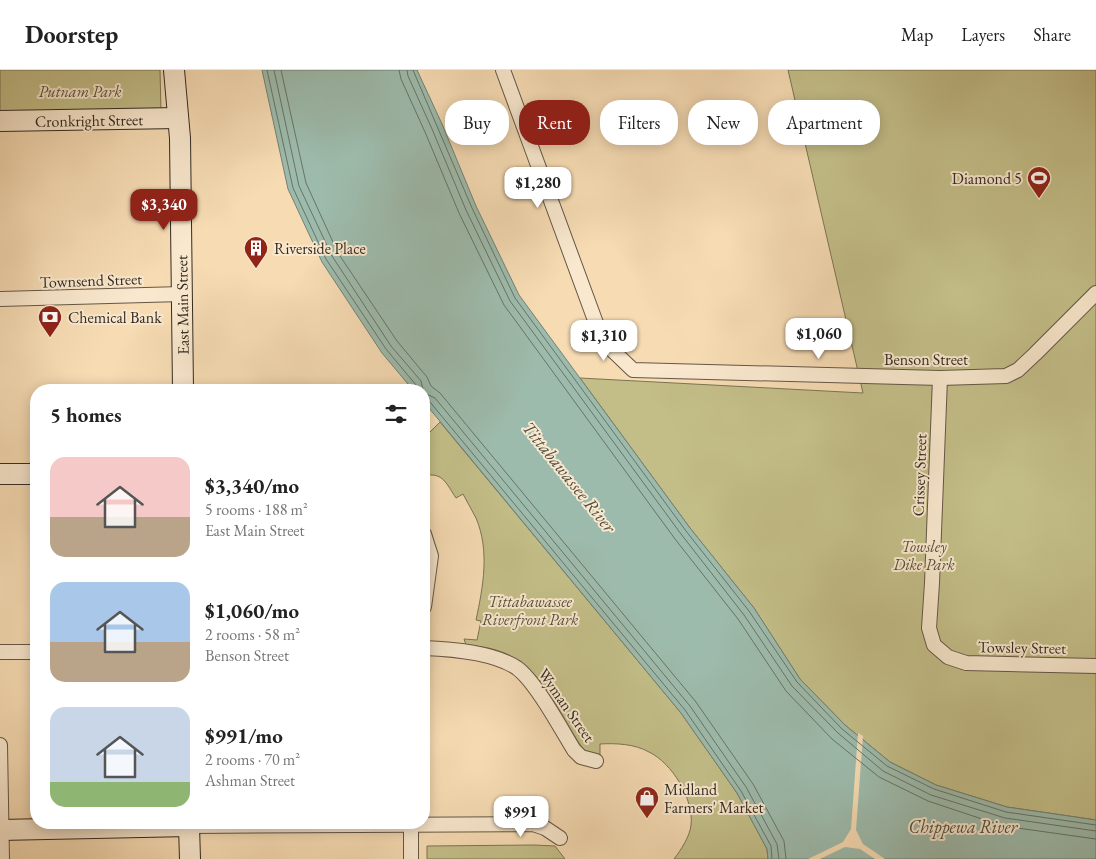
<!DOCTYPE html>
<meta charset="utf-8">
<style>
:root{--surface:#fff;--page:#f2f2f2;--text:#222;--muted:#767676;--line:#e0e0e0;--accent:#8f2418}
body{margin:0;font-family:"EB Garamond",serif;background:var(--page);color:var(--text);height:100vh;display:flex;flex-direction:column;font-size:19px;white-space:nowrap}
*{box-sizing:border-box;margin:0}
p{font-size:16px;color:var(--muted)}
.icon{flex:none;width:28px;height:28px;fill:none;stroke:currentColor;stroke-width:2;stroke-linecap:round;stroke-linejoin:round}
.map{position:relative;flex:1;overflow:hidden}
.panel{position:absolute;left:30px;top:314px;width:400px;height:445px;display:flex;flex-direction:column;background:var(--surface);border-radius:20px;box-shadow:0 2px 12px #0003}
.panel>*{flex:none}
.hud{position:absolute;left:445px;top:30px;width:475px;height:45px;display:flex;gap:10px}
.price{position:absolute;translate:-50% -42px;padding:0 11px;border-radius:10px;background:#fff;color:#222;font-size:16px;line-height:32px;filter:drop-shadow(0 1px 2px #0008)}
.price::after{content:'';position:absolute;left:50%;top:30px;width:15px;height:11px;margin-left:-8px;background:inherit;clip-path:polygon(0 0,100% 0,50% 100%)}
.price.active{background:var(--accent);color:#fff}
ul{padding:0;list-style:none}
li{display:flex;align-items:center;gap:15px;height:125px;padding:0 20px}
li span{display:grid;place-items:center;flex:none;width:140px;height:100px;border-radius:15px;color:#555}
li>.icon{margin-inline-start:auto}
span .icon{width:60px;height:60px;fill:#fffc;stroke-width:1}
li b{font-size:21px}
h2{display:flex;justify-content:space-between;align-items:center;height:60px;padding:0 20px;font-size:21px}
.pill{padding:0 18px;border-radius:20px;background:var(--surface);box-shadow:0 2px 12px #0003;font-size:18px;line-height:45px}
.pill.active{background:var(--accent);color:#fff}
header{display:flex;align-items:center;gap:30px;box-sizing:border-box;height:70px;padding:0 25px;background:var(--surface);border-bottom:1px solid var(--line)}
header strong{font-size:24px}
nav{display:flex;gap:28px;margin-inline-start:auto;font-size:18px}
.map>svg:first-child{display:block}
.green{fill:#c3be88;stroke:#7b7455}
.water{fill:#9dbbac;stroke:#738175}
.pier{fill:#f6dbb3}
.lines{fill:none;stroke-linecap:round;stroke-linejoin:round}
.shore{stroke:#687367;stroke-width:1}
.street-casing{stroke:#645746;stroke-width:16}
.secondary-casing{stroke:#332b22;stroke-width:22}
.street{stroke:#f9e8ce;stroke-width:14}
.secondary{stroke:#f9e8ce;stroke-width:20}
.labels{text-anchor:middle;stroke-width:4;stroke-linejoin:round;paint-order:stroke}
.park-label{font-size:16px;font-style:italic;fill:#57503c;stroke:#f9e8ce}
.street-label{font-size:16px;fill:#332b22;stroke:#f9e8ce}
.poi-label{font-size:16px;fill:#332b22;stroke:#f9e8ce;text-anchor:start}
.water-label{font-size:18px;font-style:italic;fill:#4e4f44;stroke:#f9e8ce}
</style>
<header>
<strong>Doorstep</strong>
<nav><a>Map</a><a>Layers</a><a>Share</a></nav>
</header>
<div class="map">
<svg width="1096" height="789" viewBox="0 0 1096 789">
<rect width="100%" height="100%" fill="#f6dbb3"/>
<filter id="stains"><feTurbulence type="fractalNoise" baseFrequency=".004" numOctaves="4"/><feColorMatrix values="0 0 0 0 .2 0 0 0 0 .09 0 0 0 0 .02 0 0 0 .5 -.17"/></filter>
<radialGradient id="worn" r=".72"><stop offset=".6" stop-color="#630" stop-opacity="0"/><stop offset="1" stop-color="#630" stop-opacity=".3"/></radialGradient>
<g class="green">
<polygon points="0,0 160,0 161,41 0,42"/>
<polygon points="788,0 1096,0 1096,750 1007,737 936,715 890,692 845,655 800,609 754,538 690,458 580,308 863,323"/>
<path d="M 440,352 L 681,643 L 737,723 L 767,779 L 768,789 L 674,789 C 681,780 690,766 691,755 C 694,729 672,693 649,682 C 635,674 616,673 600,674 L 600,685 L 593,687 L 586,683 C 559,647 544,594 496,580 C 487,577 476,576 466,575 L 464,569 L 477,570 L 481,551 L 476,550 C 483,517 490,481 476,448 C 472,440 467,432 463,424 L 456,428 C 447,415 443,401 424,406 L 424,368 Z"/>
<polygon points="534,775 555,776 565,789 427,789 427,776"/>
</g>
<polygon class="water" points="262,0 417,0 442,54 476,136 519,225 690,458 754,538 800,609 845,655 890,692 936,715 1007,737 1096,750 1096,789 768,789 767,779 737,723 681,643 424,332 424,320 413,320 382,283 322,192 288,119"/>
<polygon class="pier" points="858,663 863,666 856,760 863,774 885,789 875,789 860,779 845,777 820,789 808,789 843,772 851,759"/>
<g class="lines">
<g class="shore">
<polyline points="267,0 293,118 326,189 386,279 416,315 417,320"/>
<polyline points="274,0 299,116 332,186 391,276 421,311 423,320"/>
<polyline points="281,0 306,113 338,183 397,271 427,307 431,316 440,323 696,632 753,714 784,771 786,789"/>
<polyline points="399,0 401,9 425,62 459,143 504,235 675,469 738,549 786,621 832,669 879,707 928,731 1003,756 1096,769"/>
<polyline points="407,0 408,6 432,59 466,140 510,231 681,464 744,545 792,616 838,663 883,701 931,725 1005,748 1096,761"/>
<polyline points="413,0 472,138 515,228 686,461 749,541 797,612 842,659 887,696 934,719 1006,742 1096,755"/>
<polyline points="424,323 435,328 690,636 746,717 777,774 779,789"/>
<polyline points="424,330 430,332 685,640 741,721 771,776 772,789"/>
</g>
<g class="street-casing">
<g id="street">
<polyline points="503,0 596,253 609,277 633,300 940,308 1006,306 1018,300 1035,284 1096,223"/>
<polyline points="0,229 182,224"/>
<polyline points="940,308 932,513 929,558 934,575 948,587 966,593 1096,596"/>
<polyline points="424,464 431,486 424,537"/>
<path d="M 424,578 C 452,579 493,582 517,598 C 536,612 561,659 574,680 L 581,687 L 596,691"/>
<polyline points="0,582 36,582"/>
<polyline points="0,675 2,789"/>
<polyline points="411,752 411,789"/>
<polyline points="189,756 533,754 545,758 560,768"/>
</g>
</g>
<g class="secondary-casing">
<g id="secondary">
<polyline points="174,0 180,68 183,320"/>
<polyline points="0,51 178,48"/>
<polyline points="0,404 36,404"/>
<polyline points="0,760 189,756 190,789"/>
</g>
</g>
<use href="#street" class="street"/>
<use href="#secondary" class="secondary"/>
</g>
<defs>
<g id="stadium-pin" transform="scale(1.25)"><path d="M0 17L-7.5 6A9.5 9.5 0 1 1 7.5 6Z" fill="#8f2418" stroke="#f9e8ce"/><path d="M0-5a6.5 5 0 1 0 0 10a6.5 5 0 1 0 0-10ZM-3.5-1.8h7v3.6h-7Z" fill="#fff"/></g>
<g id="building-pin" transform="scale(1.25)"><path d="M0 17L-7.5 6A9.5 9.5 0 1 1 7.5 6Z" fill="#8f2418" stroke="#f9e8ce"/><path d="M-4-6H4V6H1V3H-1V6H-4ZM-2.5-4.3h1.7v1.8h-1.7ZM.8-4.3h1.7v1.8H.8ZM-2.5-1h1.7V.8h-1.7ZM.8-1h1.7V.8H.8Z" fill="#fff"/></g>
<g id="bank-pin" transform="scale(1.25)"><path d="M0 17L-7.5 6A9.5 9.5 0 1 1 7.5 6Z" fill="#8f2418" stroke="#f9e8ce"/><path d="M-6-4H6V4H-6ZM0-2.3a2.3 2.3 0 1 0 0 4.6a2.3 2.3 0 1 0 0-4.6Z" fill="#fff"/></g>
<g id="shop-pin" transform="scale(1.25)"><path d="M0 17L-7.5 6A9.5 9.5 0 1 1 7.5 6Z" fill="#8f2418" stroke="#f9e8ce"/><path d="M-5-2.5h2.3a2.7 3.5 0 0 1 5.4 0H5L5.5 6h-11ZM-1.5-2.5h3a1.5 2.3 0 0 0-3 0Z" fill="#fff"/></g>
</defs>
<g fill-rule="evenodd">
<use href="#stadium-pin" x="1039" y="108"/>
<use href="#building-pin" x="256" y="178"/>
<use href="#bank-pin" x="50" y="247"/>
<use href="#shop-pin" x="647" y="728"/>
</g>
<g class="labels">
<g class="park-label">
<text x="80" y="27">Putnam Park</text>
<text x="924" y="482">Towsley<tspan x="924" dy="18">Dike Park</tspan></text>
<text x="530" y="537">Tittabawassee<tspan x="530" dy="18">Riverfront Park</tspan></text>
</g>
<g class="street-label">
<text transform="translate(89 50) rotate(-1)" y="6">Cronkright Street</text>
<text transform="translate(91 210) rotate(-2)" y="6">Townsend Street</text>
<text transform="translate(182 235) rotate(-91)" y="6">East Main Street</text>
<text x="926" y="295">Benson Street</text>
<text transform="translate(919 405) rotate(-88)" y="6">Crissey Street</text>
<text transform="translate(1022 577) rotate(1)" y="6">Towsley Street</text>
<text transform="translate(567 635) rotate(55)" y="6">Wyman Street</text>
</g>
<g class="poi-label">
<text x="1022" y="114" text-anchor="end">Diamond 5</text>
<text x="274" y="184">Riverside Place</text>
<text x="68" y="253">Chemical Bank</text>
<text x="664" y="725">Midland<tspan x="664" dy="18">Farmers' Market</tspan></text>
</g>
<g class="water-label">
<text transform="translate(569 407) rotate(51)" y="6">Tittabawassee River</text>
<text x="963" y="763">Chippewa River</text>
</g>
</g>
<rect width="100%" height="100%" filter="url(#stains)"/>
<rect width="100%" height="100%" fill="url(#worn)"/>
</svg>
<b class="price" style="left:538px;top:139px">$1,280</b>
<b class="price active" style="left:164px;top:161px">$3,340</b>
<b class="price" style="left:819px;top:290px">$1,060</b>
<b class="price" style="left:604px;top:292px">$1,310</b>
<b class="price" style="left:521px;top:768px">$991</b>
<div class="hud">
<a class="pill">Buy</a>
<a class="pill active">Rent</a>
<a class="pill">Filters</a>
<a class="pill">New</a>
<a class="pill">Apartment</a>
</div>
<section class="panel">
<h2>5 homes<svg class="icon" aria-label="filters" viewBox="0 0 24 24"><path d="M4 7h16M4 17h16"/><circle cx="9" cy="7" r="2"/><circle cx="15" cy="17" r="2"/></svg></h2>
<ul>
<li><span style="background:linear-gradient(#f6c9c9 60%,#b9a48a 0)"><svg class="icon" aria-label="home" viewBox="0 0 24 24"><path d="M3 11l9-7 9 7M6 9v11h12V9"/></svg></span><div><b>$3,340/mo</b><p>5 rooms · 188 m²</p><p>East Main Street</p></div></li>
<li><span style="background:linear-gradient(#a9c7e8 60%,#b9a48a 0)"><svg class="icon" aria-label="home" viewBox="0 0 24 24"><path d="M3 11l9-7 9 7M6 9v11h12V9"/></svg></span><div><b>$1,060/mo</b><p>2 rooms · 58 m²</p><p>Benson Street</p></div></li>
<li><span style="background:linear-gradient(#c9d6e8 75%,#8fb573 0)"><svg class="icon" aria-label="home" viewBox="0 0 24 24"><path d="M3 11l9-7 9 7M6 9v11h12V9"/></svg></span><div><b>$991/mo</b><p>2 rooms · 70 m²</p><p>Ashman Street</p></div></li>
</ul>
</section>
</div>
